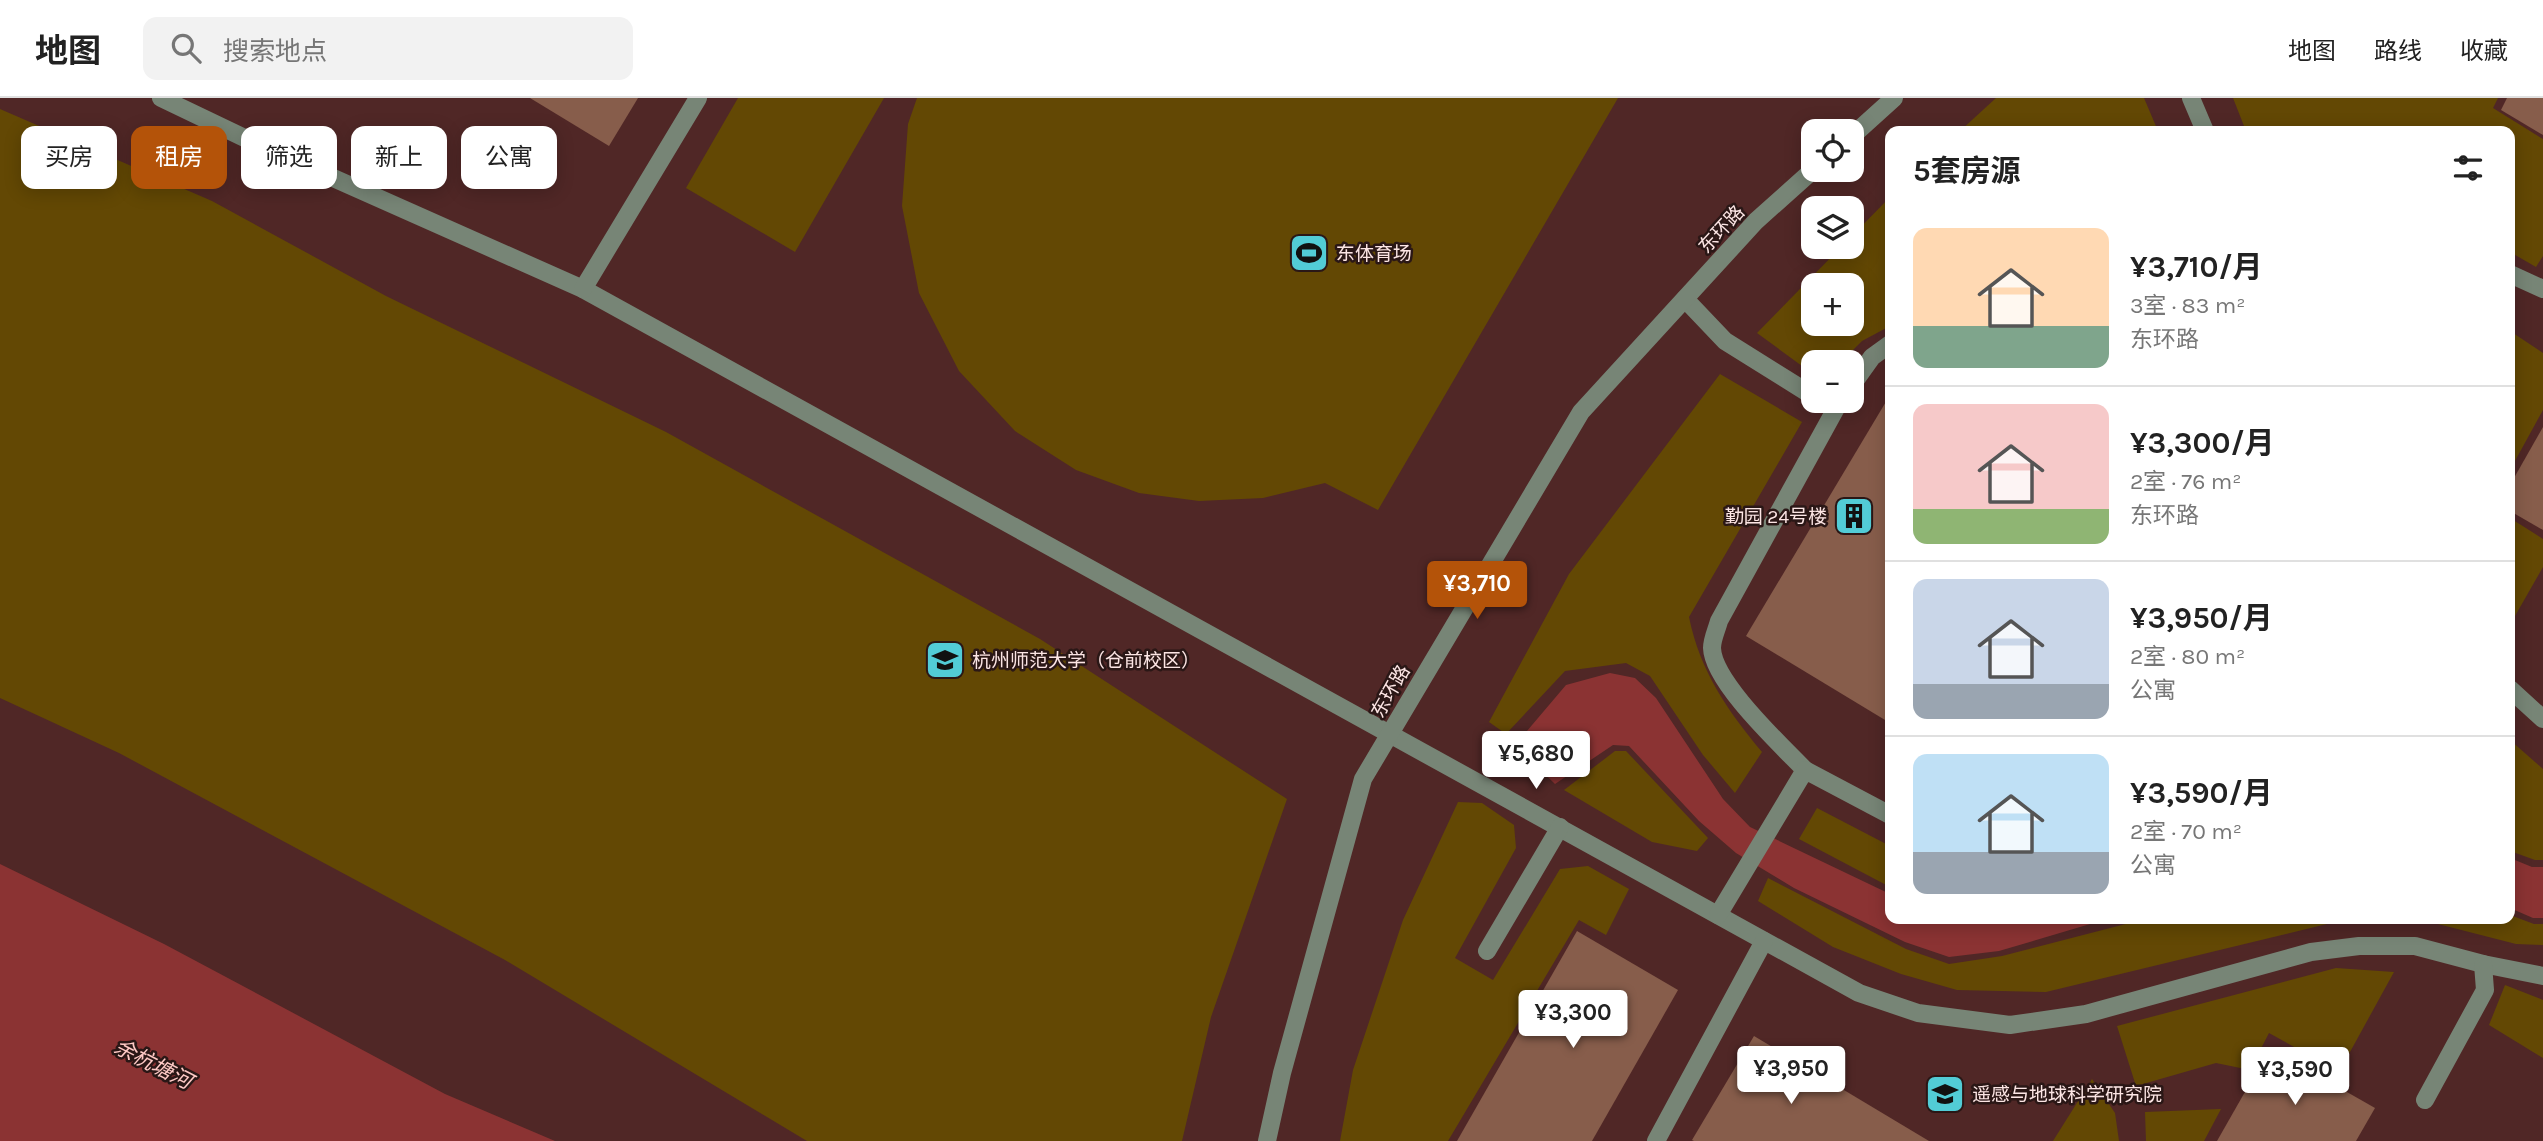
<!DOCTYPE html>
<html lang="zh">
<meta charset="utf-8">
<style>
:root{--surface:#fff;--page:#f2f2f2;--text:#222;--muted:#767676;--line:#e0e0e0;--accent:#b45309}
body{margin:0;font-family:Karla,"Noto Sans SC",sans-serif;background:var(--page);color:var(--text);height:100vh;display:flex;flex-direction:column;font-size:26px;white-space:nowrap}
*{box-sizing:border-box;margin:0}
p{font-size:23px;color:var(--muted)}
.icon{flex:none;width:38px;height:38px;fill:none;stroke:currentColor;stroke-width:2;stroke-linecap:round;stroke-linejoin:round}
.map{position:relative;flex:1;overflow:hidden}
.side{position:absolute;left:1885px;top:28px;width:630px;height:798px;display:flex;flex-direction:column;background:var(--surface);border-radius:14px;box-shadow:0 4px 18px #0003}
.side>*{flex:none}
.guide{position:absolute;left:21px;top:28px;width:665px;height:63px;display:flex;gap:14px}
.buttons{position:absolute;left:1801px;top:21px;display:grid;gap:14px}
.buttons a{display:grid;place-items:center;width:63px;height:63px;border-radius:14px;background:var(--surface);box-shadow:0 4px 18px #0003;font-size:35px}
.price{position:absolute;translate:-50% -60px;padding:0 16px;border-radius:7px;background:#fff;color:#222;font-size:23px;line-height:46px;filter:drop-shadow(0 2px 4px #0008)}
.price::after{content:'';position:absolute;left:50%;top:42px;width:21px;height:16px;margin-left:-10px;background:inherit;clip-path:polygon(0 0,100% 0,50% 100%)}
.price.active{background:var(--accent);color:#fff}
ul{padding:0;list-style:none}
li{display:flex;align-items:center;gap:21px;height:175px;padding:0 28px}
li+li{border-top:2px solid var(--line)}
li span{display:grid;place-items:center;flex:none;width:196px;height:140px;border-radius:14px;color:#555}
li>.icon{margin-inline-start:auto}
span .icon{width:84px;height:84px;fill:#fffc;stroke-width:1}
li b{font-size:30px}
h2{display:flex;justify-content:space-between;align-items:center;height:84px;padding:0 28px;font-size:30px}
.pill{padding:0 24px;border-radius:14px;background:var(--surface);box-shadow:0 4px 18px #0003;font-size:24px;line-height:63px}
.pill.active{background:var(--accent);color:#fff}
header{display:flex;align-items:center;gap:42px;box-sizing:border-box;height:98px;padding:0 35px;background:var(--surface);border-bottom:2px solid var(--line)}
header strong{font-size:33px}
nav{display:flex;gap:38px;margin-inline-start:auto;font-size:24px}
.search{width:490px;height:63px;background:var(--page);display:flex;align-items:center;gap:18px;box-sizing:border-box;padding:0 24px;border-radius:14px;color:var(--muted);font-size:26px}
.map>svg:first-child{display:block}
.green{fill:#634804;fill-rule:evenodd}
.water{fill:#8b3333}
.building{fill:#875d4b}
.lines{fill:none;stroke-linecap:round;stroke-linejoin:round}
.minor{stroke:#778576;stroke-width:18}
.labels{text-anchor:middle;stroke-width:5;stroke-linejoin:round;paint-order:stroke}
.street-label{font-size:19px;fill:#fce5e4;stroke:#2a1716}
.poi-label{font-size:19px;fill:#fce5e4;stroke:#2a1716;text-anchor:start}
.water-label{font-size:21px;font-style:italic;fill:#ffcac6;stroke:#2a1716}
</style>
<header>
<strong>地图</strong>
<div class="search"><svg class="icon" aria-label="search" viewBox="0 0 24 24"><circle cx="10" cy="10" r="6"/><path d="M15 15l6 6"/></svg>搜索地点</div>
<nav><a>地图</a><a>路线</a><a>收藏</a></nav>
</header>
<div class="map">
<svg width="2543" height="1043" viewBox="0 0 2543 1043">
<rect width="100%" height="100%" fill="#502726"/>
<g class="green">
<polygon points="738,0 884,0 795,154 686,90"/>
<polygon points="917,0 1618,0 1378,412 1325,385 1263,400 1199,403 1139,395 1076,372 1015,333 959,273 919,195 902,108 908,26"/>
<polygon points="1996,0 2144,0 2158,33 1960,33"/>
<polygon points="2233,0 2498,0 2493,10 2543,41 2543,158 2536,169 2510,154 2510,33 2246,33"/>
<polygon points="0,11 212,103 386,198 666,334 1040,541 1287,701 1211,919 1182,1043 807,1043 505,862 119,655 0,600"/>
<path d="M 1890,99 L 1890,228 L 1862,243 L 1841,264 L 1813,264 L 1813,276 L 1757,235 L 1841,149 L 1852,149 L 1852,138 ZM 1813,187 L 1852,187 L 1852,226 L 1813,226 Z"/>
<polygon points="2510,233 2543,255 2543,312 2510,372"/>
<path d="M 1720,276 L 1802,324 L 1689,519 C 1700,573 1727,612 1762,654 L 1735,695 L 1703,657 L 1650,578 L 1626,565 L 1565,573 L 1506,636 L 1489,624 L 1569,476 Z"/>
<polygon points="2510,420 2543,441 2543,469 2511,525"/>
<polygon points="2510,642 2543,671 2543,762 2535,762 2510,753"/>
<polygon points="1615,653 1626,653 1708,740 1697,753 1652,744 1564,692"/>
<polygon points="1458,704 1482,705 1514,727 1516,750 1455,860 1493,882 1560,771 1588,768 1629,791 1606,837 1579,822 1448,1043 1340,1043 1353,972 1403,822"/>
<polygon points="1817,710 1890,748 1890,789 1799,741"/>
<polygon points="1768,780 1906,851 1949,866 2002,858 2145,821 2510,821 2510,817 2534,826 2543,826 2543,847 2516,846 2434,825 2331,825 2046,894 1957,892 1901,876 1833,849 1758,803"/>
<polygon points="2336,870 2394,874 2339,974 2269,935 2250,972 2216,965 2136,988 2117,928"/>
<polygon points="2505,887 2543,902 2543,960 2489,927"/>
<polygon points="2092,981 2115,1015 2119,1043 2053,1043"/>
<polygon points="2221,1011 2204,1043 2146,1043 2145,1014"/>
</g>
<g class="water">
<polygon points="1610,575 1635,580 1656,600 1723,701 1750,729 1890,796 1890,821 2107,821 1999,853 1949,859 1905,844 1794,790 1736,755 1699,723 1629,648 1613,647 1555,686 1515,647 1566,587"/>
<polygon points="2510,760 2532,769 2543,769 2543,820 2533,820 2510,810"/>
<polygon points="0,766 164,846 445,996 555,1043 0,1043"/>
</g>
<g class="building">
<polygon points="530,0 638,0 609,48"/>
<polygon points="2507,0 2543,0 2543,37 2501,12"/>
<polygon points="1890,297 1890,625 1746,538"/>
<polygon points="2543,329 2543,432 2510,413 2510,387"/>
<polygon points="1577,833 1678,892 1592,1043 1457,1043"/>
<polygon points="1754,938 1929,1043 1694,1043 1692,1042"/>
<polygon points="2270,950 2375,1010 2356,1043 2217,1043"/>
</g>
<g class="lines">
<g class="minor">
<polyline points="161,0 259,47 583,191 1859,895 1918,915 2010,927 2086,916 2311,854 2359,848 2415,848 2483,866 2543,878"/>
<polyline points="2191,0 2205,33"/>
<polyline points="1852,38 1894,0"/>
<polyline points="2510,176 2543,191"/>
<polyline points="583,191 698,0"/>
<polyline points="1685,201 1725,243 1813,298"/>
<polyline points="1852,287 1872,259 1890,246"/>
<polyline points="2510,591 2543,621"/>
<path d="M 1805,672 C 1781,647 1713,584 1712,550 C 1712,541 1717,531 1719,523 L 1840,303"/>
<polyline points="1718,817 1805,672 1890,717"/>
<polyline points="1487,853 1560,729"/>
<polyline points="2425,1002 2485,892 2483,866"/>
<polyline points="1267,1043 1282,975 1363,681 1581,314 1756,123 1813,72"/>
<polyline points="1656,1043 1764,843"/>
</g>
</g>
<defs>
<g id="stadium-square" transform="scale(2.0125)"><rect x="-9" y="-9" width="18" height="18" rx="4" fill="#52ccd6" stroke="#2a1716"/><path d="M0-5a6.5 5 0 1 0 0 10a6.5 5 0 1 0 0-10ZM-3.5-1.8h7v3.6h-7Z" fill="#111"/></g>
<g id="building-square" transform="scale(2.0125)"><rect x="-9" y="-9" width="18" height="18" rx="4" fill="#52ccd6" stroke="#2a1716"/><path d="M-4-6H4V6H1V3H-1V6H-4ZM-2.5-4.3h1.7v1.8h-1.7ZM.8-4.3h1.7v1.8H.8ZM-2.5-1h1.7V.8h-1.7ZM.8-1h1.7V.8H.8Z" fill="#111"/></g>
<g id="university-square" transform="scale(2.0125)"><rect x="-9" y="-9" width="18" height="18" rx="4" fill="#52ccd6" stroke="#2a1716"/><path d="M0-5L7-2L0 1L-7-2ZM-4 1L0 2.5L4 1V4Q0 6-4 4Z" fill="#111"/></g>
</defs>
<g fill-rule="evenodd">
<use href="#stadium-square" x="1309" y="155"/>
<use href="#building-square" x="1854" y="418"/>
<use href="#university-square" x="945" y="562"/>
<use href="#university-square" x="1945" y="996"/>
</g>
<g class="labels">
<g class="street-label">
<text transform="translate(1721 131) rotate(-47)" y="7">东环路</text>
<text transform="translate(1390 593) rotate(-60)" y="7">东环路</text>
</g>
<g class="poi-label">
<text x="1336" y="162">东体育场</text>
<text x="1827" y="425" text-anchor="end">勤园 24号楼</text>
<text x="972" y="569">杭州师范大学（仓前校区）</text>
<text x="1972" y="1003">遥感与地球科学研究院</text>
</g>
<g class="water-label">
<text transform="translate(153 966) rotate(27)" y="7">余杭塘河</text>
</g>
</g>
</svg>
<div class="buttons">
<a><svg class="icon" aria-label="locate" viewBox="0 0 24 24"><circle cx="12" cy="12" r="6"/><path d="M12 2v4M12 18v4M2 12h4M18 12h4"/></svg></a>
<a><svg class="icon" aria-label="layers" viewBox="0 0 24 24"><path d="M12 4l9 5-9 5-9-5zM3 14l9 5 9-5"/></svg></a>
<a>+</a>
<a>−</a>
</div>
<b class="price active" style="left:1477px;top:523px">¥3,710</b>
<b class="price" style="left:1536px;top:693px">¥5,680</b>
<b class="price" style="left:1573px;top:952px">¥3,300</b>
<b class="price" style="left:1791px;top:1008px">¥3,950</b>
<b class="price" style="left:2295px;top:1009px">¥3,590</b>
<div class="guide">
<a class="pill">买房</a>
<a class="pill active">租房</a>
<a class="pill">筛选</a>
<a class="pill">新上</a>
<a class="pill">公寓</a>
</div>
<section class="side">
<h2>5套房源<svg class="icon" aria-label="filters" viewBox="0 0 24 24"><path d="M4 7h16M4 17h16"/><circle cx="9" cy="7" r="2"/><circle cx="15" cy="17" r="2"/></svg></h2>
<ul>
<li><span style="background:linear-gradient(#ffd9b3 70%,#7fa58c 0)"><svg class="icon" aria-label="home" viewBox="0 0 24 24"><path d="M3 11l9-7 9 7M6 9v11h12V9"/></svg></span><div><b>¥3,710/月</b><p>3室 · 83 m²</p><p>东环路</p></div></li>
<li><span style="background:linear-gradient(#f6c9c9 75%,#8fb573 0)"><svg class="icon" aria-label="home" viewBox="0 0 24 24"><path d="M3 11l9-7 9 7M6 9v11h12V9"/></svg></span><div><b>¥3,300/月</b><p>2室 · 76 m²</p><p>东环路</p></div></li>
<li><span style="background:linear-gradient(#c9d6e8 75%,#9aa5b1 0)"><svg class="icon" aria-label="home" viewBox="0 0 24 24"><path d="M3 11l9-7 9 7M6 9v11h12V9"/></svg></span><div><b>¥3,950/月</b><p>2室 · 80 m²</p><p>公寓</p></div></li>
<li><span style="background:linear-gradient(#bfe0f5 70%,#9aa5b1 0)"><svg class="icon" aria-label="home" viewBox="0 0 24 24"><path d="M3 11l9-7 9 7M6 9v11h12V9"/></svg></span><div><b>¥3,590/月</b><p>2室 · 70 m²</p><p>公寓</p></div></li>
</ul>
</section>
</div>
